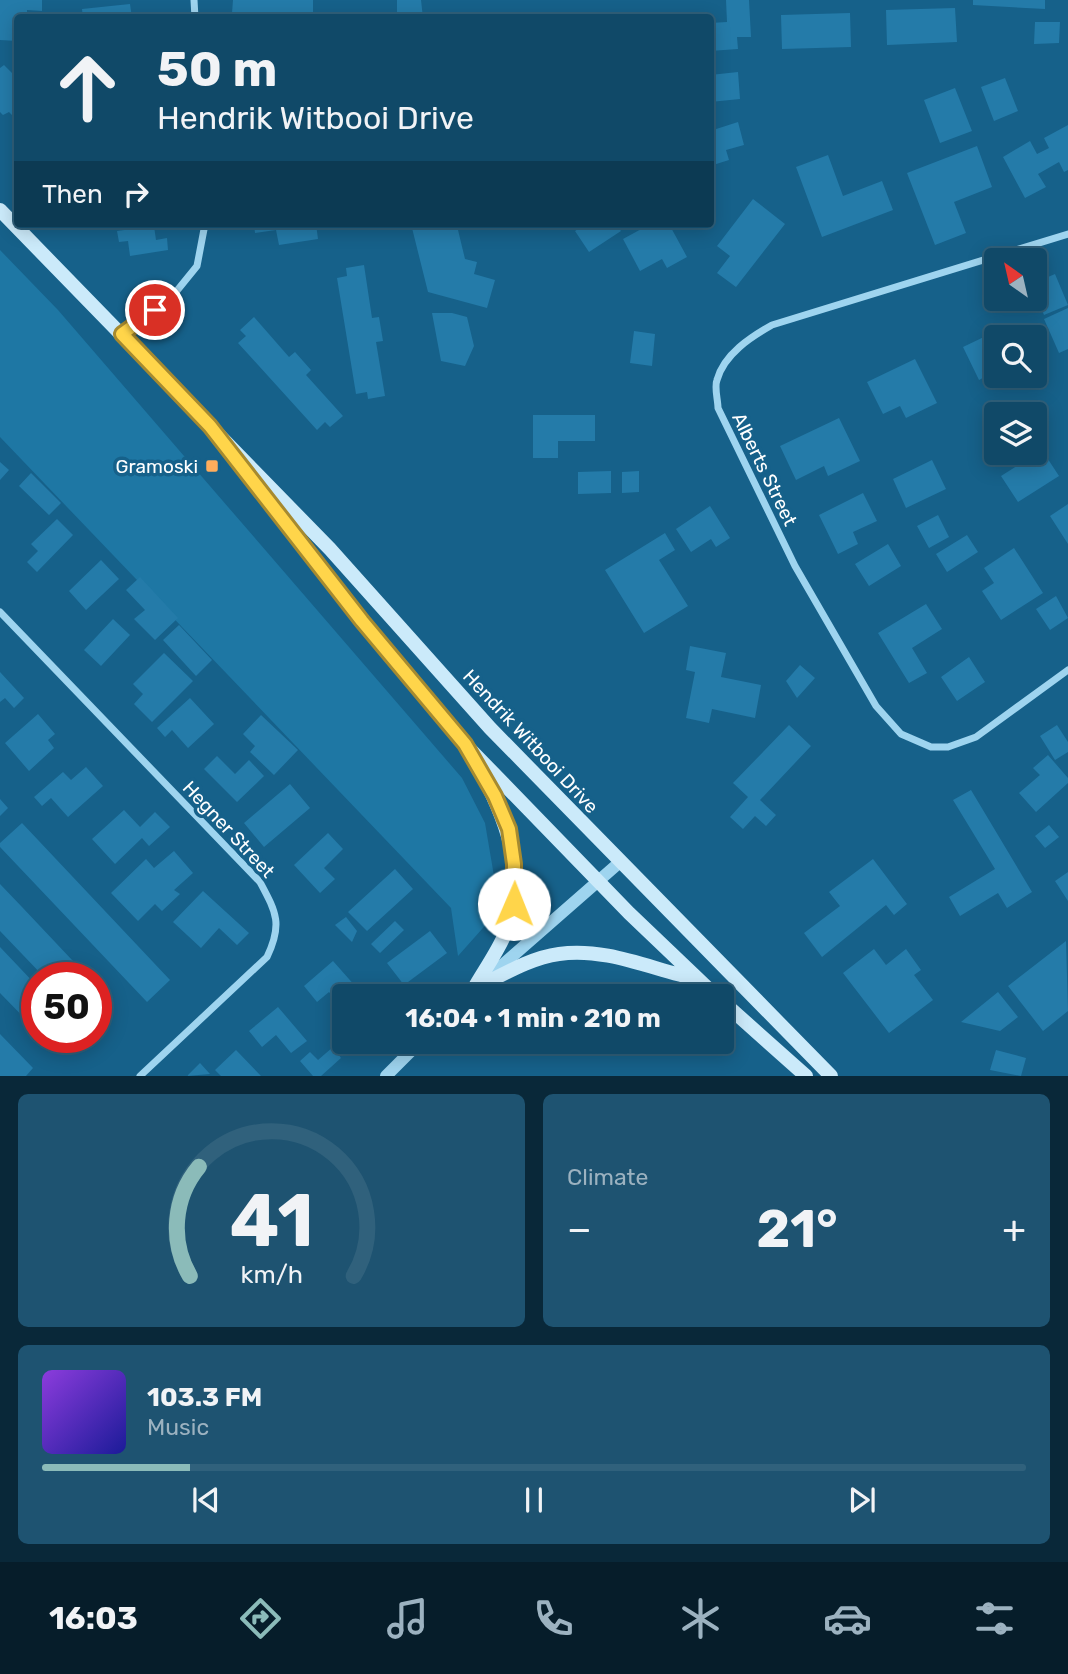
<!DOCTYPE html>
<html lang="en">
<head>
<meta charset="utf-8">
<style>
	:root { --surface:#104968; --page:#1e5371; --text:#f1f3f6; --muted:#9cb2c0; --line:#30617c; --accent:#8bbbb9 }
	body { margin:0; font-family:Rubik,sans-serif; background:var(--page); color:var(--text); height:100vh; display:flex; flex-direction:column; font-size:26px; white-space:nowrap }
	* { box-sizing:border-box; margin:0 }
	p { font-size:23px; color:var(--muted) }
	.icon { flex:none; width:38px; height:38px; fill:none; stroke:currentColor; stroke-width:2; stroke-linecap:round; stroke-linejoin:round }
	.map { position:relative; height:1076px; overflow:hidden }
	.details { display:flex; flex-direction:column; gap:18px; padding:18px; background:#092839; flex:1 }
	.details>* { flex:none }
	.guide { position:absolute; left:14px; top:14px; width:700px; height:214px; border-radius:7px; box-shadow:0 4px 18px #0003,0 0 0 2px var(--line); background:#104968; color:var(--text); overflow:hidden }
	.needle { width:46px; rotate:326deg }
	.buttons { position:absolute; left:984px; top:248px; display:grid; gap:14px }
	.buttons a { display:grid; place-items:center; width:63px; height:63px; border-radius:7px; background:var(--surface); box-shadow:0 4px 18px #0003,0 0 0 2px var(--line); font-size:35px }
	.speed { position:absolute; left:21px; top:962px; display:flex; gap:14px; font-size:35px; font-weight:700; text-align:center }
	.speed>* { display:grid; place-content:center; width:91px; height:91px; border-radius:50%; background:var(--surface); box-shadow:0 4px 18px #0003,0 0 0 2px var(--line); line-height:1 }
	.speed .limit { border:10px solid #d22; background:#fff; color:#111 }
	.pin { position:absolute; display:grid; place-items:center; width:60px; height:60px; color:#fff; margin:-30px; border:4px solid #fff; border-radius:50%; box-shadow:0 2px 7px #0007 }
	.me { position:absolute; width:77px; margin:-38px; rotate:1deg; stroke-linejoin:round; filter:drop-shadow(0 0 5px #0008) }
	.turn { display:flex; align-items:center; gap:24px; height:147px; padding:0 28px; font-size:32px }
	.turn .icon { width:91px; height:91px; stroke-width:2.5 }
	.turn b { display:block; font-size:49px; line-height:60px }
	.then { display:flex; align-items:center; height:66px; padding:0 28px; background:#0003; gap:14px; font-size:26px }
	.big { font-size:52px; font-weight:700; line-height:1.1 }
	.details .widget { flex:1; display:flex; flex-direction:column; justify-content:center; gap:10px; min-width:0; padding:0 24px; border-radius:10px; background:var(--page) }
	.details .dial { align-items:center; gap:0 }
	.dial svg { height:182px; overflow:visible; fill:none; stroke:var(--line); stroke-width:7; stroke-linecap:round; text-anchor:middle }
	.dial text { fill:var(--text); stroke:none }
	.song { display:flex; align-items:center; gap:21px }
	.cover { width:84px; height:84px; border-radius:10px; background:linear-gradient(135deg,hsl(270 70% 55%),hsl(240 70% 35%)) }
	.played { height:7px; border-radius:4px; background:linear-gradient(90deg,var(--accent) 15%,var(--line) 15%) }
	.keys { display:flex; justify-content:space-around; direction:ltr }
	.heat { display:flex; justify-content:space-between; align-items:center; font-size:38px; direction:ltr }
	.details .tiles { flex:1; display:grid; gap:18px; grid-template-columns:1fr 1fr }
	.widget:last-child { grid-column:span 2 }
	.trip { position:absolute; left:332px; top:984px; width:402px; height:70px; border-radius:7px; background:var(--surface); box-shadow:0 4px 18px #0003,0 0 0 2px var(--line); font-weight:700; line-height:70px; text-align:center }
	.dock { display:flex; height:112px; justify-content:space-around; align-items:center; background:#061d2a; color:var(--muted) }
	.dock .icon { width:49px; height:49px }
	.dock .current { color:var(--accent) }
	.dock b { font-size:32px; color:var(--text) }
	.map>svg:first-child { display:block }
	.green { fill:#1e77a4 }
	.building { fill:#247ba9 }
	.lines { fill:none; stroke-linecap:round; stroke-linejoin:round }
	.minor { stroke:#9ed4ef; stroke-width:7 }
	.tertiary { stroke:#9ed4ef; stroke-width:12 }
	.secondary { stroke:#cbeafa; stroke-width:14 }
	.route-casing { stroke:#a68a30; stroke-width:18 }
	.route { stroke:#ffd54a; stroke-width:12 }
	.poi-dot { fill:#ffad5c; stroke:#16618a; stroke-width:2.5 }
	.labels { text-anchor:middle; stroke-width:7; stroke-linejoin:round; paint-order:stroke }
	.poi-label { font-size:19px; fill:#fff; stroke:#16618a; text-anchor:end }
	.street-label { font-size:19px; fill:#fff; stroke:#16618a }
</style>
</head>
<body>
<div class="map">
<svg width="1068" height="1076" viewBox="0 0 1068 1076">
	<rect width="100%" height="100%" fill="#16618a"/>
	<path class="green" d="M 0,250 L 58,310 L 462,778 L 485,823 L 494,876 L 490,920 L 458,956 L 451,908 L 0,437 Z"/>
	<path class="building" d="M 0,0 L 42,0 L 42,11 L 27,10 L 27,18 L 18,18 L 17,41 L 0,40 Z
		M 233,0 L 313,0 L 313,16 L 243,18 L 243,13 L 232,13 Z
		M 397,0 L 421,0 L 423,18 L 397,18 Z
		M 726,0 L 749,0 L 751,37 L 737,37 L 738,49 L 710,51 L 710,23 L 727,22 Z
		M 973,0 L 1045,0 L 1045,9 L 973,5 Z
		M 130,4 L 132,18 L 83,18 L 82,9 Z
		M 955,8 L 957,42 L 887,45 L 886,10 Z
		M 850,13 L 851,47 L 782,49 L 781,15 Z
		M 1035,22 L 1060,22 L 1059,43 L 1034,44 Z
		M 4,65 L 18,79 L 18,121 L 9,112 L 3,115 L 0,112 L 0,68 Z
		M 738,72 L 740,99 L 710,102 L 710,75 Z
		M 1005,78 L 1018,111 L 994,121 L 981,87 Z
		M 955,88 L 972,131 L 940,143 L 924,100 Z
		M 738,122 L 744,145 L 726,150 L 729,160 L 710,166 L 710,131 Z
		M 1068,125 L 1068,170 L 1064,172 L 1059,162 L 1038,174 L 1046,187 L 1025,198 L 1003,157 L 1030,141 L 1037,154 L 1049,148 L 1044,138 Z
		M 977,146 L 992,187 L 954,202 L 966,233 L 935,245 L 907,173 Z
		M 828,155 L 843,196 L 882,181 L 893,210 L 822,237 L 796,167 Z
		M 753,199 L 785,224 L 736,287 L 717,273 L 730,256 L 717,246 Z
		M 254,224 L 316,224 L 318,239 L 279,245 L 276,230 L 255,233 Z
		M 411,224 L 481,224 L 458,230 L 465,259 L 477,262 L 474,274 L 495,280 L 487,308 L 428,292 Z
		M 585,224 L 616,224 L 621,231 L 589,252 L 575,231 Z
		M 643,224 L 669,224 L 687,257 L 667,268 L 662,259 L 640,271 L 623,239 L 645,227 Z
		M 154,226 L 156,240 L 167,238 L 168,250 L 130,256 L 128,241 L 119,242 L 117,231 Z
		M 364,265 L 372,318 L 379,317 L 383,341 L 376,342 L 385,396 L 368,399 L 367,392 L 356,394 L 337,278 L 347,276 L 346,268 Z
		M 1055,274 L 1068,305 L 1044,315 L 1034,292 L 1034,283 Z
		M 1068,308 L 1068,349 L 1059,353 L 1044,319 Z
		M 432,313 L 452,313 L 467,317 L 474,346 L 465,366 L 441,361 Z
		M 254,317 L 289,357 L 295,352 L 311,370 L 306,375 L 343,416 L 330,427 L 325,422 L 317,430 L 238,343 L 246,336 L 240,330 Z
		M 1011,324 L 1018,338 L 996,338 L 996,371 L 979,380 L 963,347 Z
		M 634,331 L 655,334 L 652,366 L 630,363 Z
		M 915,359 L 937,403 L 906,418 L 900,406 L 883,414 L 867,382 Z
		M 998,376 L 1016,376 L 1002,383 Z
		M 533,415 L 595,415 L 595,441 L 558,441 L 558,458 L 533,458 Z
		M 839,418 L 860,461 L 828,476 L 824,466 L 796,480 L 780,446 Z
		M 996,432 L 996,453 L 1009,453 L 999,460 L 985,439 Z
		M 1042,450 L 1059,476 L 1018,502 L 1001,476 Z
		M 932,460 L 946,489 L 906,508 L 893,479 Z
		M 0,462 L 9,470 L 0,480 Z
		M 611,471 L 611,493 L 578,494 L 578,472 Z
		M 639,471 L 639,492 L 622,493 L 622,472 Z
		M 31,473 L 61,503 L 49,515 L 19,486 Z
		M 863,493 L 877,521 L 853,532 L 858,544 L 838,554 L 819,515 Z
		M 1068,504 L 1068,544 L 1050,516 Z
		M 710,506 L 730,538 L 716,547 L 711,539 L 691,552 L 676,529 Z
		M 938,515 L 949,537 L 929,548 L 917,526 Z
		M 57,519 L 73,535 L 37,572 L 27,562 L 38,551 L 31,544 Z
		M 665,533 L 675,550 L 659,560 L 688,606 L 644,633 L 605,570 Z
		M 967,535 L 978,552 L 947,572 L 936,554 Z
		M 888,544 L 901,566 L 869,586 L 855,564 Z
		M 1014,548 L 1043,593 L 1001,620 L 982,591 L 994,583 L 984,568 Z
		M 101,560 L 119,579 L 86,610 L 69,591 Z
		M 140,577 L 178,618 L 155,640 L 134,619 L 145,610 L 126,590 Z
		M 1056,596 L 1068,618 L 1050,630 L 1036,609 Z
		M 926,604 L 942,629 L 912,648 L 927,673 L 909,683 L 878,633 Z
		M 113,619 L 130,635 L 101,666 L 84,650 Z
		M 179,625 L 212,660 L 196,676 L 163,640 Z
		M 690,646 L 726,653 L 721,677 L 761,685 L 755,718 L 712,709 L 709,723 L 686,718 L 695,672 L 686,670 Z
		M 164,653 L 193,681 L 152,722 L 134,704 L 143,694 L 133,684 Z
		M 969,657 L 985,682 L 957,701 L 941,677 Z
		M 800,665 L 815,678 L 797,698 L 786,681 Z
		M 0,672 L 24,698 L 14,708 L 5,698 L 0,702 Z
		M 190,698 L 214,724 L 188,748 L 172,730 L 165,737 L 157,728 Z
		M 38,714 L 55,734 L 48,740 L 54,748 L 29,771 L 5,743 Z
		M 261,715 L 298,750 L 274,775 L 250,752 L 255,746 L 243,734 Z
		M 789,725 L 811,746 L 760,800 L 776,815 L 766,826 L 755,816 L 743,829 L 730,817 L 748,797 L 733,783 Z
		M 1057,725 L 1068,742 L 1068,752 L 1055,760 L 1040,736 Z
		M 1048,755 L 1068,778 L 1068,783 L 1036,812 L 1019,793 L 1040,775 L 1033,768 Z
		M 217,756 L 235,774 L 249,760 L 264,776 L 237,802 L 204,769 Z
		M 86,767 L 103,786 L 68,817 L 51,798 L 42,806 L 34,797 L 63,772 L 71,780 Z
		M 290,784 L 310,808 L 264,847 L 244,823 Z
		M 971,790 L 1032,892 L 1007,908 L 998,893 L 960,916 L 949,897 L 995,869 L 953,800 Z
		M 0,799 L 8,808 L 0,816 Z
		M 124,810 L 140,827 L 155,812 L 170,827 L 149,846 L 142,838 L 115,864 L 92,839 Z
		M 22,823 L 170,980 L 147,1002 L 0,847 L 0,843 Z
		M 1049,825 L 1059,837 L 1045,848 L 1035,836 Z
		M 328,833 L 343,849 L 324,868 L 335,879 L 320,893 L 294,865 Z
		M 174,851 L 193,873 L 174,890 L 180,894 L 162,911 L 155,904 L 138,921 L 111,893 L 146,859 L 154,868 Z
		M 873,859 L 907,904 L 894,915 L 886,905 L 822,957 L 804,933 L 840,906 L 829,892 Z
		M 395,869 L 413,889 L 367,931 L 348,912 Z
		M 1068,872 L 1068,901 L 1055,881 Z
		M 0,884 L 22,907 L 89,978 L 45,978 L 0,931 Z
		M 203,891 L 249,933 L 237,945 L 219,928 L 201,948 L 173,922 Z
		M 346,917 L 357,931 L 352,942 L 335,925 Z
		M 395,921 L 404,930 L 380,953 L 371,944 Z
		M 430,931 L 447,953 L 404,985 L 387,963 Z
		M 1066,941 L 1068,1011 L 1043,1031 L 1008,986 Z
		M 0,947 L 37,986 L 37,1031 L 0,993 Z
		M 874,949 L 886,965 L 906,949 L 921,970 L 914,975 L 933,1000 L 889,1033 L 843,973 Z
		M 333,961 L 364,996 L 345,996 L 345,1010 L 329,992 L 317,1002 L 304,986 Z
		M 998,992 L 1018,1017 L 1000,1031 L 961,1022 Z
		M 278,1007 L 307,1041 L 291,1053 L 276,1035 L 262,1047 L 249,1031 Z
		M 0,1034 L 33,1068 L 26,1076 L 0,1076 Z
		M 333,1047 L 341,1058 L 321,1076 L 313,1076 L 300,1061 L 310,1052 L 318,1060 Z
		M 236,1050 L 261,1076 L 221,1076 L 215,1070 Z
		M 996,1050 L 1026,1058 L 1021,1076 L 990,1070 Z
		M 200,1063 L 210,1074 L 187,1076 Z"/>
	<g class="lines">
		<path class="minor" d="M 194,0 L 195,18
			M 1068,234 L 772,325 C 751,337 724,354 717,380 C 714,387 718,400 718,408 L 795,566 L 876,706 L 901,734 L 931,747 L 948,747 L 976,737 L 1068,670
			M 122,334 L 171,298 L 197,266 L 205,224
			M 0,612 L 260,882 C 276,912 283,924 267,957 L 140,1076"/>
		<path class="tertiary" d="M 467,996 L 620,862
			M 386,1076 L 421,1041"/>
		<path class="secondary" d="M 0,210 L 330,549 L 490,728 L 831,1076
			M 254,483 L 362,621 L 465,744 L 629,913 L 716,996
			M 474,989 C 501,976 529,958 559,954 C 606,947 653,970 697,979
			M 473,990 C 483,972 497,953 505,934 C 529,873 505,815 475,761
			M 723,1002 L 806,1076"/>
	</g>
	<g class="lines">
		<g class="route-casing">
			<path id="route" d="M 155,310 L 122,334 L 210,426 L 362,621 L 465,744 L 495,796 L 509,829 L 514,864 L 514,904"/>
		</g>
		<use href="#route" class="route"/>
	</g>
	<rect class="poi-dot" x="205" y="459" width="14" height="14" rx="3.5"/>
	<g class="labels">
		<g class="poi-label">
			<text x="198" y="473">Gramoski</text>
		</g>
		<g class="street-label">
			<text transform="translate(765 469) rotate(64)" y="7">Alberts Street</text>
			<text transform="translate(531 741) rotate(47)" y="7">Hendrik Witbooi Drive</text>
			<text transform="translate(229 829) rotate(47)" y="7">Hegner Street</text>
		</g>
	</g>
</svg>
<div class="buttons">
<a><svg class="needle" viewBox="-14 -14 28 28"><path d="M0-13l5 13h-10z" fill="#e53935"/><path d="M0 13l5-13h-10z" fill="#9cb2c0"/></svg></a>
<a><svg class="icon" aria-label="search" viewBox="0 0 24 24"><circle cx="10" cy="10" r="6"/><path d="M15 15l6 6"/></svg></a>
<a><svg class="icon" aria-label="layers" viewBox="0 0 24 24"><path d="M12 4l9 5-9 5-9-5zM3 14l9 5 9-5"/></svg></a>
</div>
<div class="speed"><div class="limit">50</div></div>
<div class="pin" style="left:155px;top:310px;background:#d93025"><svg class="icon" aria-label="arrive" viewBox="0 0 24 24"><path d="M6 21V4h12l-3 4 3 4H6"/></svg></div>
<svg class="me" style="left:514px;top:904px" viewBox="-20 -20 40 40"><circle r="19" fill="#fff"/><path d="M0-13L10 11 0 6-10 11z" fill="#ffd54a"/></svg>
<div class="trip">16:04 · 1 min · 210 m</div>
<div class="guide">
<div class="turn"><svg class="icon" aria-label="ahead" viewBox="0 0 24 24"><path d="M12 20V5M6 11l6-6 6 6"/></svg><div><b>50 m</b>Hendrik Witbooi Drive</div></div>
<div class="then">Then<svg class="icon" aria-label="right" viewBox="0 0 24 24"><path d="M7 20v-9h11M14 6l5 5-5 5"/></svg></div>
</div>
</div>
<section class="details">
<div class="tiles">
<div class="widget dial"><svg viewBox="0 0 100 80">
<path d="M14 69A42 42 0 1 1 86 69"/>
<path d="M14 69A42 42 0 0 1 18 21" stroke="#8bbbb9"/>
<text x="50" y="56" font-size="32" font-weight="700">41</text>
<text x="50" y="72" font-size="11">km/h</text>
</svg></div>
<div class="widget"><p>Climate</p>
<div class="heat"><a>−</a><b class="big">21°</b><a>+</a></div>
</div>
<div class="widget">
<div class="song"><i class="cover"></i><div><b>103.3 FM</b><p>Music</p></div></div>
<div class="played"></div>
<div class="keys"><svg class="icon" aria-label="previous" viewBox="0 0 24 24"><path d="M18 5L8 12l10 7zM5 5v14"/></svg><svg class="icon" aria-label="pause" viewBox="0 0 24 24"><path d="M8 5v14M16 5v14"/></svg><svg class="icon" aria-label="next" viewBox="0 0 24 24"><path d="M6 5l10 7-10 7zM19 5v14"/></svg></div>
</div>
</div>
</section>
<nav class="dock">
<b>16:03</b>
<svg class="icon current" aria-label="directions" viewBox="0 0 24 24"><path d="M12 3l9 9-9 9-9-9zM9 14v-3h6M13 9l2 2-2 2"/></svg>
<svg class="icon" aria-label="music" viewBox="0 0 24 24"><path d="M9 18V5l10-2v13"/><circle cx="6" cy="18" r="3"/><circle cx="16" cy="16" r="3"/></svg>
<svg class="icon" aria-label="phone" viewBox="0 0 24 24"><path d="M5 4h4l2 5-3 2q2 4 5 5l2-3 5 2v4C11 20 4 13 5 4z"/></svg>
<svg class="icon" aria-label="climate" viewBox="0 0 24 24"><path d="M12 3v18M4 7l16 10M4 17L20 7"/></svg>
<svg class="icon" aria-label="car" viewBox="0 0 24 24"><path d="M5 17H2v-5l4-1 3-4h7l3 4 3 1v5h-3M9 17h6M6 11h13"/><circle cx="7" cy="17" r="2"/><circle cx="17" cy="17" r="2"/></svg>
<svg class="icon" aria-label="filters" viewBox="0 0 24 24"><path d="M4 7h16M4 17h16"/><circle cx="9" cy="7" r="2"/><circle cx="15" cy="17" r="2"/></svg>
</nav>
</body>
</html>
